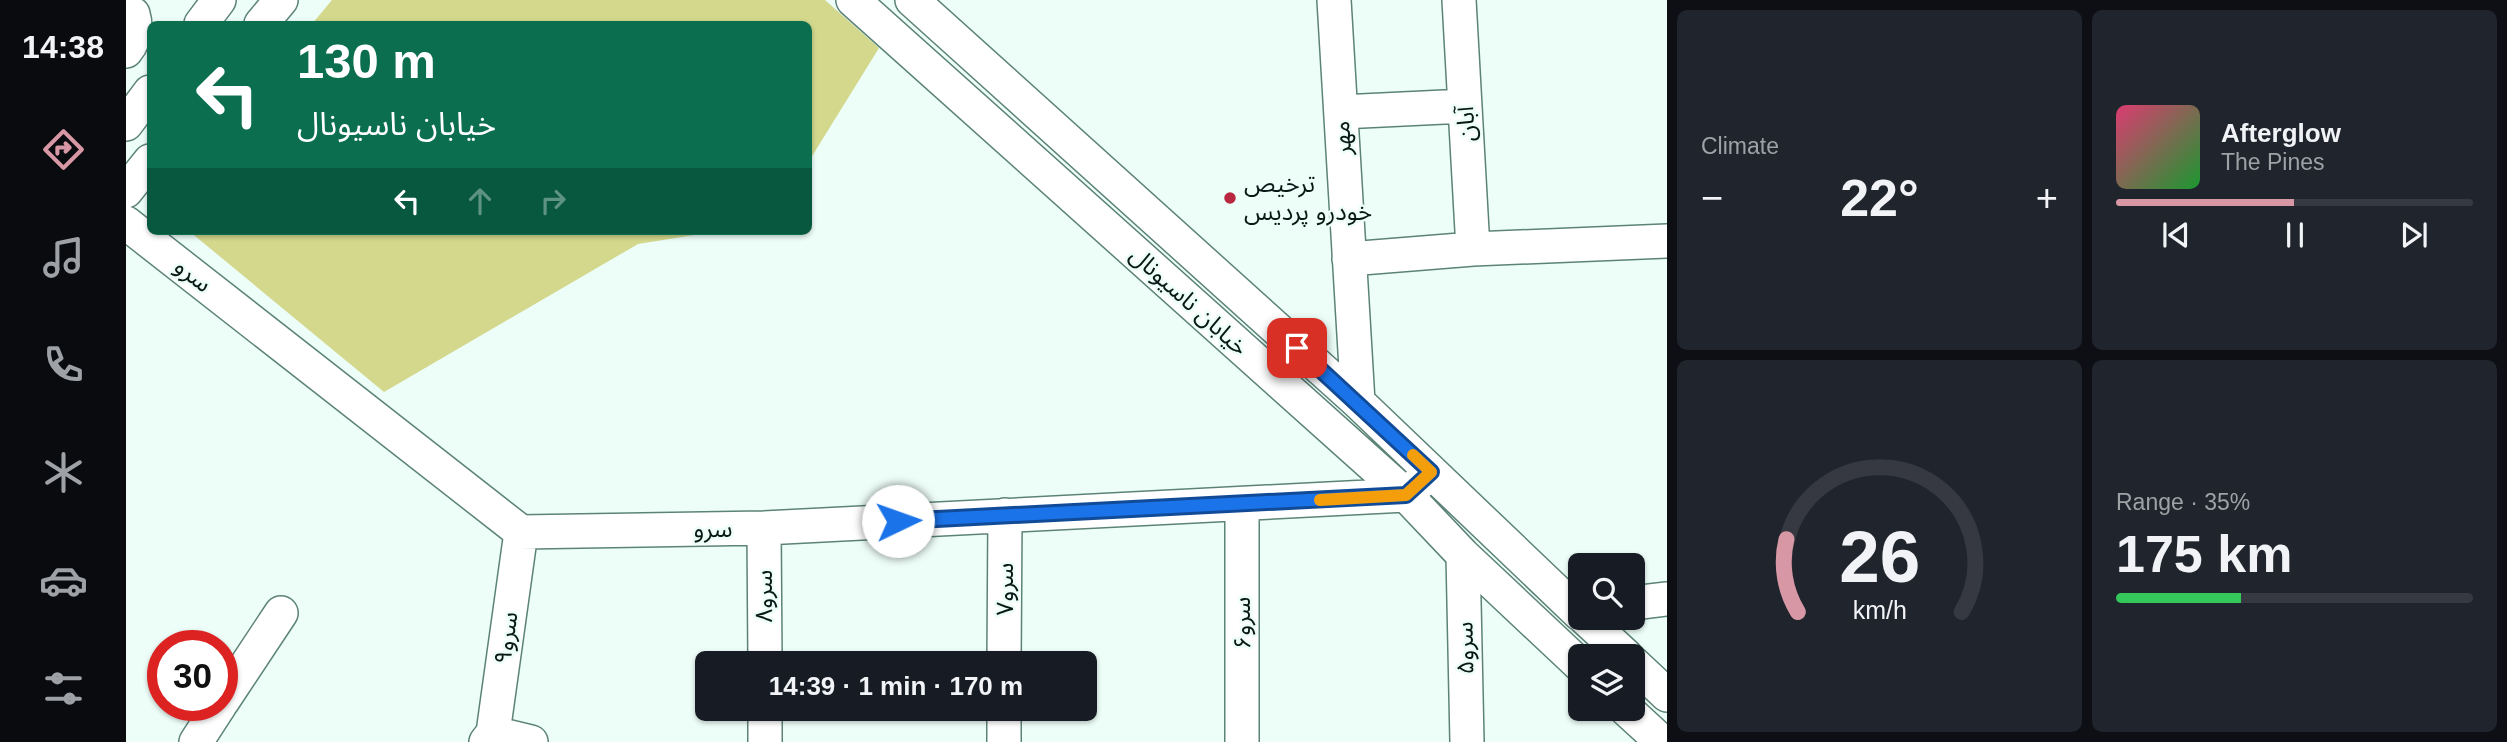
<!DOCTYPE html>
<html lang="en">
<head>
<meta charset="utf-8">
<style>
	:root { --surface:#171b24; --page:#20242c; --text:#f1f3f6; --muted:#9ea1a6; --line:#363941; --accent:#d797a4 }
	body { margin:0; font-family:Arial,"Noto Sans Arabic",sans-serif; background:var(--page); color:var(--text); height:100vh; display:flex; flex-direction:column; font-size:26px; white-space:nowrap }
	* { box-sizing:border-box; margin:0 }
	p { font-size:23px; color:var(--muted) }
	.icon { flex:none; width:38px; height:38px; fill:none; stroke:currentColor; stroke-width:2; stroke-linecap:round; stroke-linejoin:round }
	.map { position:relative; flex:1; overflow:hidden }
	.details { display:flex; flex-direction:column; gap:10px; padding:10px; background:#0d0f14; width:840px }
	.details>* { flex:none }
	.top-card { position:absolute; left:21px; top:21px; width:665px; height:214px; border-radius:10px; box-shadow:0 2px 5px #0004; background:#0b6e4f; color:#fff; overflow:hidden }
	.fabs { position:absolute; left:1442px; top:553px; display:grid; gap:14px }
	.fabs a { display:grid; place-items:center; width:77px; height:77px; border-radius:10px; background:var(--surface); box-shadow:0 2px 5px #0004; font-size:35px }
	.speed { position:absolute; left:21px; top:630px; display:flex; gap:14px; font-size:35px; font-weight:700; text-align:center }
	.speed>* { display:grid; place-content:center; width:91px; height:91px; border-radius:50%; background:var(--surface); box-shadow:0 2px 5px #0004; line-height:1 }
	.speed .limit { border:10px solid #d22; background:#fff; color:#111 }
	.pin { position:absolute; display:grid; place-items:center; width:60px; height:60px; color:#fff; margin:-30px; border-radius:14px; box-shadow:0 4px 10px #0006 }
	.me { position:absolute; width:77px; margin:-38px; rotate:87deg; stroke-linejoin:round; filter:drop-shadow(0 0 5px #0008) }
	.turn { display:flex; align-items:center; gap:24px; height:147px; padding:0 35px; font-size:32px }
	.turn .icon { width:91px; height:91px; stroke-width:2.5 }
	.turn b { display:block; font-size:49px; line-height:60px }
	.lanes { display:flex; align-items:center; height:66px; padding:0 35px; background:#0003; justify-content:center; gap:35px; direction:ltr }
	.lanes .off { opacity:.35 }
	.big { font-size:52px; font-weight:600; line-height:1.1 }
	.details .card { flex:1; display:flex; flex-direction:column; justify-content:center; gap:10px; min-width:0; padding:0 24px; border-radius:10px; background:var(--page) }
	.details .dial { align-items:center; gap:0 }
	.dial svg { height:182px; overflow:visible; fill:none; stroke:var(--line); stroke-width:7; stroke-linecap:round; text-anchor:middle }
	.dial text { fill:var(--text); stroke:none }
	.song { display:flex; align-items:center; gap:21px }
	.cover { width:84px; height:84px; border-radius:10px; background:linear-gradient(135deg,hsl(340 70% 55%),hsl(130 70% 35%)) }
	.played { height:7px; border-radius:4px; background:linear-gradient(90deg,var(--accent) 50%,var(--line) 50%) }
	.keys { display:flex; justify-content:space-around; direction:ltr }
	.heat { display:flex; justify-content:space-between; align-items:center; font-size:38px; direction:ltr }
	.charge { height:10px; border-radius:5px; background:linear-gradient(90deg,#34c759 35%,var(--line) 0) }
	.details .tiles { flex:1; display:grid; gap:10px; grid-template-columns:repeat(2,1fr) }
	.trip { position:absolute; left:569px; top:651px; width:402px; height:70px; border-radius:10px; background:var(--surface); box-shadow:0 2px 5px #0004; font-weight:600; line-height:70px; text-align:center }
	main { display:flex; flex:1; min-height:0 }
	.dock { display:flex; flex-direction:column; width:126px; justify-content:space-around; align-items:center; background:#090b0e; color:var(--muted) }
	.dock .icon { width:49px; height:49px }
	.dock .active { color:var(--accent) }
	.dock b { font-size:32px; color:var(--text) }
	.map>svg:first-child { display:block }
	.green { fill:#d3d88d }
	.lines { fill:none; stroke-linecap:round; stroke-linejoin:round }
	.minor-casing { stroke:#5c8378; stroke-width:36 }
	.minor { stroke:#fff; stroke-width:33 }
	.route-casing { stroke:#114b97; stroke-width:18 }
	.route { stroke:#1a73e8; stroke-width:12 }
	.slow { stroke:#f59e0b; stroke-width:12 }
	.poi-dot { fill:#b8273f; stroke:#edfdf8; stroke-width:2.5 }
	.labels { text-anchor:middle; stroke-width:5; stroke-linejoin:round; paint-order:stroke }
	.street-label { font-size:24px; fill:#091814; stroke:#edfdf8 }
	.poi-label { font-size:24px; fill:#091814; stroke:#edfdf8; text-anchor:start }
</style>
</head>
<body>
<main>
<nav class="dock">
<b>14:38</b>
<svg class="icon active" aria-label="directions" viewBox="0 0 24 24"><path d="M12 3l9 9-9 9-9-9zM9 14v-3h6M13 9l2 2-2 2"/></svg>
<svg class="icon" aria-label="music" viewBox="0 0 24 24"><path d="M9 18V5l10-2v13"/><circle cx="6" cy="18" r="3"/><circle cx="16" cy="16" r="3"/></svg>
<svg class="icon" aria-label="phone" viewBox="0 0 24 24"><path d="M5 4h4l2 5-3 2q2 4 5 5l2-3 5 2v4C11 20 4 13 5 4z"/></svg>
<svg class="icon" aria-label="climate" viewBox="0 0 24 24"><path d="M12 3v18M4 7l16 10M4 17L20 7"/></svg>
<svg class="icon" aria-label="car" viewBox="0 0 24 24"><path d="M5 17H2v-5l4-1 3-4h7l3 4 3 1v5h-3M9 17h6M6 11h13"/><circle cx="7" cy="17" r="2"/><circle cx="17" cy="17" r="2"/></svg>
<svg class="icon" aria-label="filters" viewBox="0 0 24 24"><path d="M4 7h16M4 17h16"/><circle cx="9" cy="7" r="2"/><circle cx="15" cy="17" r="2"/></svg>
</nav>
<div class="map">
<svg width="1541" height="742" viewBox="0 0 1541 742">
	<rect width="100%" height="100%" fill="#edfdf8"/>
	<path class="green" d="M 206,0 L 699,0 L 753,48 L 683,161 L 682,24 L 186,24 Z
		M 63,231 L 593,231 L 512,244 L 258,392 Z"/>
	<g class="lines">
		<g class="minor-casing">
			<path id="minor" d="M 727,0 L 1280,495 L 1337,555 L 1454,665
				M 786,0 L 1232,402 L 1454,614
				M 1208,0 L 1232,402
				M 1333,0 L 1347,249
				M 75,24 L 93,0
				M 135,24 L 155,0
				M 0,51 C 10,39 11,28 7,14
				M 1215,112 L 1339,106
				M 0,124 L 24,92
				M 0,191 L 24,161
				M 0,223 L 395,532 L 638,528 L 1280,495 L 1305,472
				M 1223,259 L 1347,249 L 1541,241
				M 1116,504 L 1116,742
				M 638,528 L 639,663
				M 1337,555 L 1341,742
				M 1507,603 L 1541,599
				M 1459,618 L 1500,656
				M 878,663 L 879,515
				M 1507,663 L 1541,695
				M 96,702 L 155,613
				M 639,709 L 639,742
				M 1500,709 L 1536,742
				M 367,733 L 405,742
				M 70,742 L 94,705
				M 360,742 L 367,733 L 395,532
				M 878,742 L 878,709"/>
		</g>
		<use href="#minor" class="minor"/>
	</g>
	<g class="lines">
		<g class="route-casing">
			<path id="route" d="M 772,521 L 1280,495 L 1305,472 L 1171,348"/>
		</g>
		<use href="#route" class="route"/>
		<path class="slow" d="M 1194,500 L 1280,495 L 1305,472 L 1287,455"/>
	</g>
	<circle class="poi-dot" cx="1104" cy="198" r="7"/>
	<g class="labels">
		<g class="street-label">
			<text transform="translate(1340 124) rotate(-93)" y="8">آبان</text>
			<text transform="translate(1216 138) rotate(-93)" y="8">مهر</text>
			<text transform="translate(67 275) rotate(38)" y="8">سرو</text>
			<text transform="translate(1063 301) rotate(42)" y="8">خیابان ناسیونال</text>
			<text transform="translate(587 529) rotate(-1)" y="8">سرو</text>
			<text transform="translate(879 589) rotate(-90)" y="8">سرو۷</text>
			<text transform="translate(638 596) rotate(-90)" y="8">سرو۸</text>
			<text transform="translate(1116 623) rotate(-90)" y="8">سرو۶</text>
			<text transform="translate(380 638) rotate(-82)" y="8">سرو۹</text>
			<text transform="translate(1339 648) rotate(-91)" y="8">سرو۵</text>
		</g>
		<g class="poi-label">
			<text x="1118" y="192">ترخیص<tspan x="1118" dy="28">خودرو پردیس</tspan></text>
		</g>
	</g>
</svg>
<div class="fabs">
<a><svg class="icon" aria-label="search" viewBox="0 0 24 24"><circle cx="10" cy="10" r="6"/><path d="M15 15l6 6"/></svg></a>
<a><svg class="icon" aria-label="layers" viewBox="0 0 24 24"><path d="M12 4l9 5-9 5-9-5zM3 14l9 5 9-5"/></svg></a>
</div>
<div class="speed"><div class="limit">30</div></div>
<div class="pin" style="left:1171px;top:348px;background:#d93025"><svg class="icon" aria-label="arrive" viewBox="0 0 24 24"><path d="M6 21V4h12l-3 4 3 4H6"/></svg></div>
<svg class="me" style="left:772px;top:521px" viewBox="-20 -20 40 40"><circle r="19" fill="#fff"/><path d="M0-13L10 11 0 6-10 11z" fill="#1a73e8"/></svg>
<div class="trip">14:39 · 1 min · 170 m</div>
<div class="top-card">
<div class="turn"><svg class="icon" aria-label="left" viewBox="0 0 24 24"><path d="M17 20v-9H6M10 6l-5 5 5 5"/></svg><div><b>130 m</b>خیابان ناسیونال</div></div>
<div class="lanes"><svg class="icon" aria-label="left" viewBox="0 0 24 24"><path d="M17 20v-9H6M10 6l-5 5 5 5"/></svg><svg class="icon off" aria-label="ahead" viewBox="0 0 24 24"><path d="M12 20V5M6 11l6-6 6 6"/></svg><svg class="icon off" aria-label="right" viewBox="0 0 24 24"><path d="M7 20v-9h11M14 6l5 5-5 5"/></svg></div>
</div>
</div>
<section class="details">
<div class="tiles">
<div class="card"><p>Climate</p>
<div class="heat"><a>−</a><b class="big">22°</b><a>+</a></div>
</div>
<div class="card">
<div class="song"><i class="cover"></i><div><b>Afterglow</b><p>The Pines</p></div></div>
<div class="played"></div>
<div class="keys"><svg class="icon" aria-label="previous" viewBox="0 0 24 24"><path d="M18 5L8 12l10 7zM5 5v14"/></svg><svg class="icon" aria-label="pause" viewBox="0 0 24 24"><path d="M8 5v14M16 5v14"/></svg><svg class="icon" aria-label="next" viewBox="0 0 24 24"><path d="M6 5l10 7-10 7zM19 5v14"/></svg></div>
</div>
<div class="card dial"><svg viewBox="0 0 100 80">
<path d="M14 69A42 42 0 1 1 86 69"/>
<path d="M14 69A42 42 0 0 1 9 37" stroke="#d797a4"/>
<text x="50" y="56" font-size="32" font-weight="700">26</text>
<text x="50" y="72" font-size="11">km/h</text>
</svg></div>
<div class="card"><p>Range · 35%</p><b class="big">175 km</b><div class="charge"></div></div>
</div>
</section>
</main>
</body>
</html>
